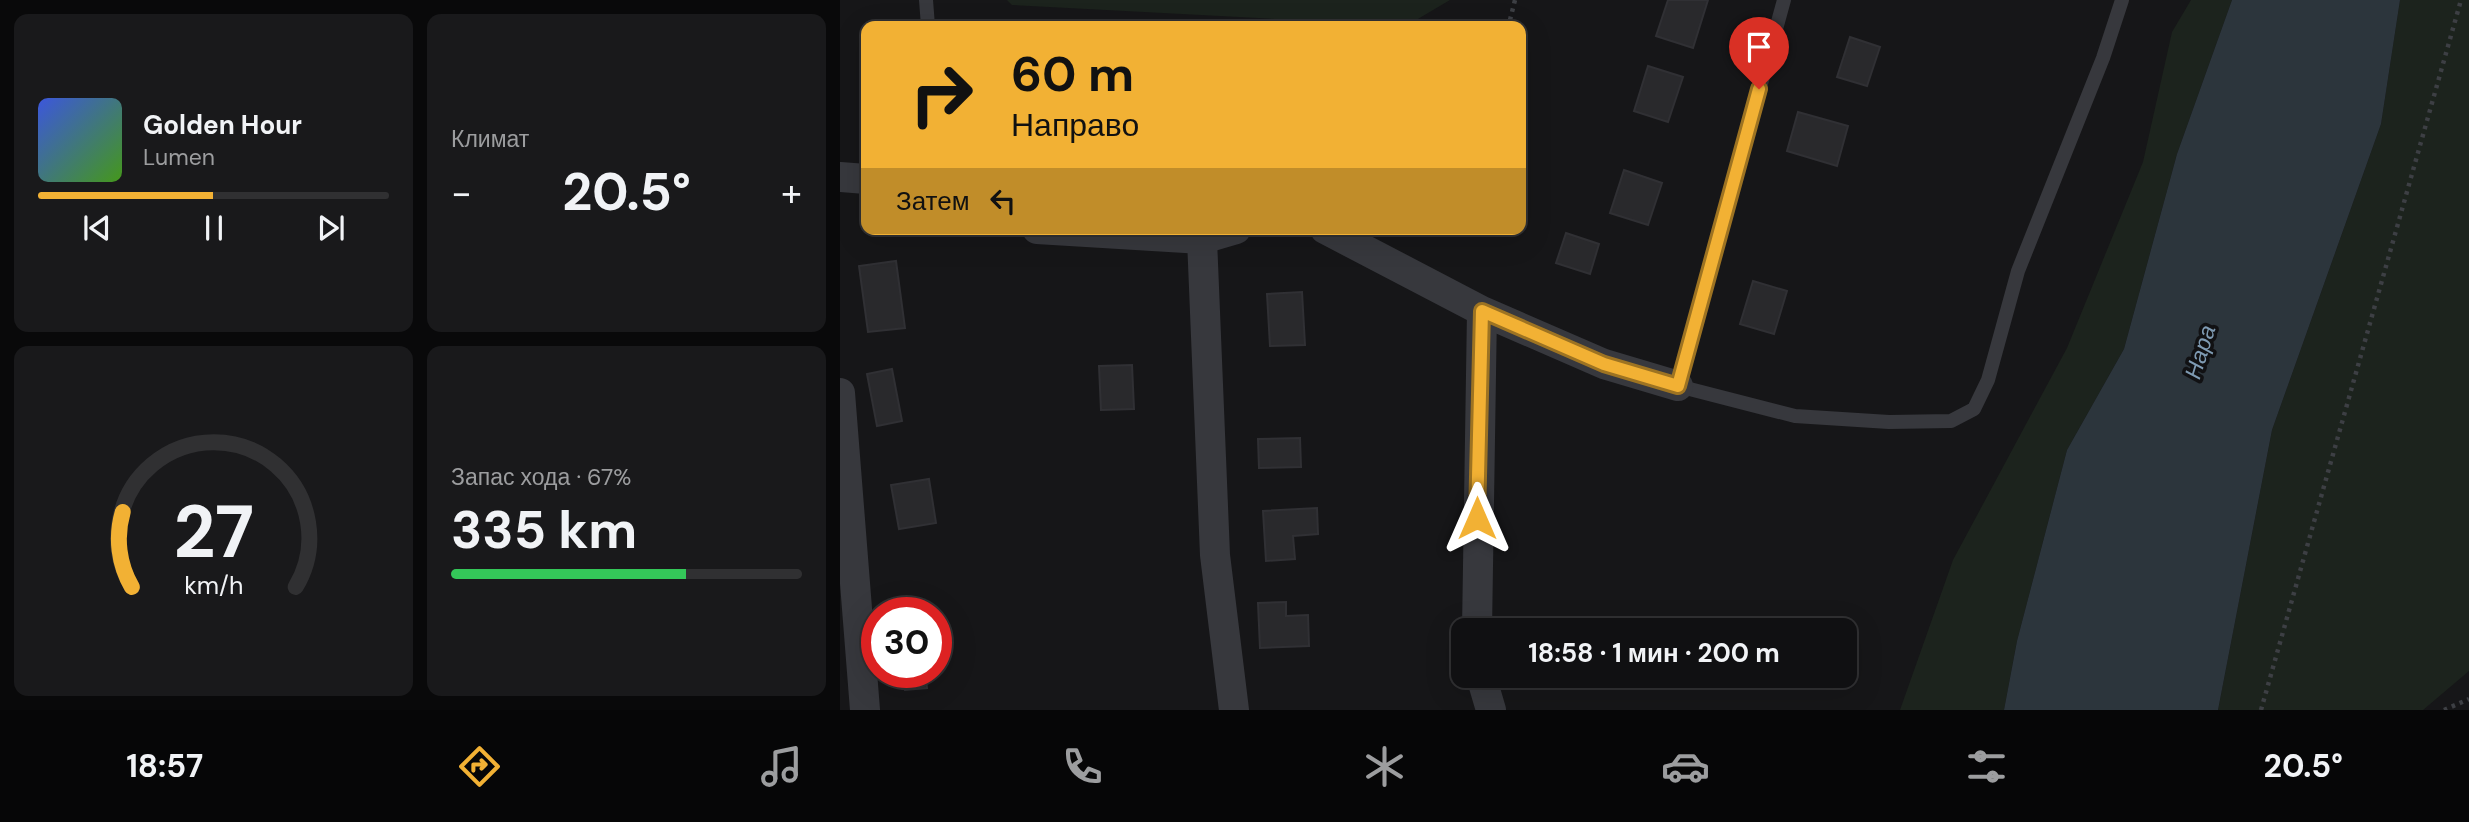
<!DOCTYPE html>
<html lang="ru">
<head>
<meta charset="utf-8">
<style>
	:root { --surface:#101012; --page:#19191b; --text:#f1f3f6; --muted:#9c9d9f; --line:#303032; --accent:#f2b134 }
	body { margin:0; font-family:"DM Sans",sans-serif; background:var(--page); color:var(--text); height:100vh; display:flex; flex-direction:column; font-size:26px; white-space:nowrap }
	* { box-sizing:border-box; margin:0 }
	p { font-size:23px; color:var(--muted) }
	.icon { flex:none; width:38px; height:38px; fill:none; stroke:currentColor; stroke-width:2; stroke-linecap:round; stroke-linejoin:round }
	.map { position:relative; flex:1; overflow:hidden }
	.panel { display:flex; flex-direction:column; gap:14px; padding:14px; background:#09090a; width:840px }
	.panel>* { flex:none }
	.top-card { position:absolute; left:21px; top:21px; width:665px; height:214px; border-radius:14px; box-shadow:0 7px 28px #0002,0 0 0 2px var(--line); background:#f2b134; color:#111; overflow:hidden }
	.speed { position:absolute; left:21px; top:597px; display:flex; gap:14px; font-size:35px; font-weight:700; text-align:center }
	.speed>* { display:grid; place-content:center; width:91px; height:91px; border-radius:50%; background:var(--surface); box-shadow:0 7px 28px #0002,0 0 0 2px var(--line); line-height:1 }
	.speed .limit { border:10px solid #d22; background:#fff; color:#111 }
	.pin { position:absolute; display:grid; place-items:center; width:60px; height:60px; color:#fff; margin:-72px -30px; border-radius:50% 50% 50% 0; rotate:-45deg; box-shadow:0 0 7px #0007 }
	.pin .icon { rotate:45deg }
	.me { position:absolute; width:77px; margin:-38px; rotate:0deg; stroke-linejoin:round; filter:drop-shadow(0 0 5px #0008) }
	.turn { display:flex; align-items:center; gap:24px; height:147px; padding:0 35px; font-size:32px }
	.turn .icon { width:91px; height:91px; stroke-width:2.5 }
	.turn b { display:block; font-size:49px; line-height:60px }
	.then { display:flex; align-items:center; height:66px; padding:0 35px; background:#0003; gap:14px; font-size:26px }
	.big { font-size:52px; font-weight:700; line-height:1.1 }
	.panel .tile { flex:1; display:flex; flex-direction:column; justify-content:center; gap:10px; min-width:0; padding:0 24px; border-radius:14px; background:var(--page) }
	.panel .dial { align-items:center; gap:0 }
	.dial svg { height:182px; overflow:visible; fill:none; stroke:var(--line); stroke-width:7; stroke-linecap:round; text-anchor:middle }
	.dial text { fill:var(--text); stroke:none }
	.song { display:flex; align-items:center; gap:21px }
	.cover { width:84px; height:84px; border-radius:10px; background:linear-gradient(135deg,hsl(230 70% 55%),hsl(100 70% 35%)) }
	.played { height:7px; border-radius:4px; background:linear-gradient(90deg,var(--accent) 50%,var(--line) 50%) }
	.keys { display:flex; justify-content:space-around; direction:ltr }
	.heat { display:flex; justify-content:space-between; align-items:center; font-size:38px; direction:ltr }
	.charge { height:10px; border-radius:5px; background:linear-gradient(90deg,#34c759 67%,var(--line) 0) }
	.panel .tiles { flex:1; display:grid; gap:14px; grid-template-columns:repeat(2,1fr) }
	.trip { position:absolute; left:611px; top:618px; width:406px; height:70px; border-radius:14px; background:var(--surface); box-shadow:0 7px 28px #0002,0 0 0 2px var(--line); font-weight:700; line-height:70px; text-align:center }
	.dock { display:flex; height:112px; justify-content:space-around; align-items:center; background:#060607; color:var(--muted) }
	.dock .icon { width:49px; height:49px }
	.dock .active { color:var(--accent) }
	.dock b { font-size:32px; color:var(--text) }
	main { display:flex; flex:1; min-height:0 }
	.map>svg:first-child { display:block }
	.green { fill:#1c231d }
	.water { fill:#2c353c }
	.building { fill:#29292c; stroke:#303034; stroke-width:2 }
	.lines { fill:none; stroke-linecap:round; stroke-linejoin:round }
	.path { stroke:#3d3f44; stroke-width:4.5; stroke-dasharray:3.5 5; stroke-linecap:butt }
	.lane { stroke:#37383d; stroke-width:14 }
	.street { stroke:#37383d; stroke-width:30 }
	.route-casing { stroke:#9d7322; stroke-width:18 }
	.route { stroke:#f2b134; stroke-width:12 }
	.labels { text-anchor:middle; stroke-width:7; stroke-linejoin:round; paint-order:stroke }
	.water-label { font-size:23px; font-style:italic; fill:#7f9bb3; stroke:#111113 }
</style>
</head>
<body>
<main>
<section class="panel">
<div class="tiles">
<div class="tile">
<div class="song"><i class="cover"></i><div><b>Golden Hour</b><p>Lumen</p></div></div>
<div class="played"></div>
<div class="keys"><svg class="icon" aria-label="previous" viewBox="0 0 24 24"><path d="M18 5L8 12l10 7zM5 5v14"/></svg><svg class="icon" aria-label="pause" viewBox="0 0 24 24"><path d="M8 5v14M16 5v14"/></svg><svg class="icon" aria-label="next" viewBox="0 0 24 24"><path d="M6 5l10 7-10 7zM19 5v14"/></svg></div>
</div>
<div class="tile"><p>Климат</p>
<div class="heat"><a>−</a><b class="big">20.5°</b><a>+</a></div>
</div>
<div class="tile dial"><svg viewBox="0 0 100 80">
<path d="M14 69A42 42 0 1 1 86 69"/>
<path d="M14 69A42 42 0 0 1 10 36" stroke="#f2b134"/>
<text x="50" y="56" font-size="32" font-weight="700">27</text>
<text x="50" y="72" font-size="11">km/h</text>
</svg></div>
<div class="tile"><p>Запас хода · 67%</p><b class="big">335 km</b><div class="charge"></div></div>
</div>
</section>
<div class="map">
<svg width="1629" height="710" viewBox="0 0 1629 710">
	<rect width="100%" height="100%" fill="#161618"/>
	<path class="green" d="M 167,0 L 610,0 L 566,26 L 172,5 Z
		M 1351,0 L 1392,0 L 1337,154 L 1284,349 L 1227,450 L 1177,641 L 1164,710 L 1060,710 L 1113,560 L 1227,348 L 1303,162 L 1332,32 Z
		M 1560,0 L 1629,0 L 1629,671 L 1583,710 L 1378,710 L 1432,430 L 1541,124 Z"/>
	<path class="water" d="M 1392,0 L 1560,0 L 1541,124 L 1432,430 L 1378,710 L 1164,710 L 1177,641 L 1227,450 L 1284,349 L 1337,154 Z"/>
	<path class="building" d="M 828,0 L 868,0 L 853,48 L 816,36 Z
		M 1010,37 L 1040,47 L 1027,86 L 997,77 Z
		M 808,66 L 843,77 L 828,122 L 794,111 Z
		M 958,112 L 1008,126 L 997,166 L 947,151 Z
		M 784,170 L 822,183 L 808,225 L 770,213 Z
		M 726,233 L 759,244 L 750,274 L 716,263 Z
		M 56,261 L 65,328 L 28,332 L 19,266 Z
		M 913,281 L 947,291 L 934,334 L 900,324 Z
		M 462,292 L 465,345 L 430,346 L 427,294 Z
		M 292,365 L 294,409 L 261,410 L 259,366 Z
		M 52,369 L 62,421 L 37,426 L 27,374 Z
		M 460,438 L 461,467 L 419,468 L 418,439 Z
		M 89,479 L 96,523 L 59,529 L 51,485 Z
		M 477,508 L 478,534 L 453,536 L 455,559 L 426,561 L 423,511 Z
		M 446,602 L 446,616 L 468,615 L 469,646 L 420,648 L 418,603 Z
		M 63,672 L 85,672 L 87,688 L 65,690 Z"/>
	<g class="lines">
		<path class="path" d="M 664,26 L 670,20 L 675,0
			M 1421,710 L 1621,0
			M 1604,710 L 1629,699"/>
		<path class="lane" d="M 86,0 L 88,26
			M 944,0 L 838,386 L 955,416 L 1049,422 L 1111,421 L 1134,409 L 1148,380 L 1178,271 L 1263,58 L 1282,0"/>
		<path class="street" d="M 0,177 L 26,179
			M 197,229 L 362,239 L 396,229
			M 485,229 L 642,311 L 764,364 L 838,386
			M 362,239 L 375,555 L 394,710
			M 0,393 L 25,710
			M 637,630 L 642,311
			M 641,676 L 651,710"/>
	</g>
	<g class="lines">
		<g class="route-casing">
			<path id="route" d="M 637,518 L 642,311 L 764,364 L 838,386 L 919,89"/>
		</g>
		<use href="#route" class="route"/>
	</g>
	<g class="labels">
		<g class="water-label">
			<text transform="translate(1360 352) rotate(-73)" y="8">Нара</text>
		</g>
	</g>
</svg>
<div class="speed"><div class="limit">30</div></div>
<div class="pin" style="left:919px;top:89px;background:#d93025"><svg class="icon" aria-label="arrive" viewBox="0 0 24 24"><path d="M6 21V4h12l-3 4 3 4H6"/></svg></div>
<svg class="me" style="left:637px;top:518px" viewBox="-20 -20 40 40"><path d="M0-17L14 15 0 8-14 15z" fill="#f2b134" stroke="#fff" stroke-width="4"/></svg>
<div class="trip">18:58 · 1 мин · 200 m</div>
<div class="top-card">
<div class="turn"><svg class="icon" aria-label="right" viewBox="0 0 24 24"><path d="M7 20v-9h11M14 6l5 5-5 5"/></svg><div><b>60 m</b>Направо</div></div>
<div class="then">Затем<svg class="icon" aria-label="left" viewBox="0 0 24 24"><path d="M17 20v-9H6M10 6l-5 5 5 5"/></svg></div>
</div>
</div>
</main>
<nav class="dock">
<b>18:57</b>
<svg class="icon active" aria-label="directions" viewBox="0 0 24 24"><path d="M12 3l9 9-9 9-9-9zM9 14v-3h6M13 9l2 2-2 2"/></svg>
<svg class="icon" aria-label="music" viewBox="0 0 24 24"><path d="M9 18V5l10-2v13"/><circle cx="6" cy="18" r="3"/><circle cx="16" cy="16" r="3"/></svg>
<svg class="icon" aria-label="phone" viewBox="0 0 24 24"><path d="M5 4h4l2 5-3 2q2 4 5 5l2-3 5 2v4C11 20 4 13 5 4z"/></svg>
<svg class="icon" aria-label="climate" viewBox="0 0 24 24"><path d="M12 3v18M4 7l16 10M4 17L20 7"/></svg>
<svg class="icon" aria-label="car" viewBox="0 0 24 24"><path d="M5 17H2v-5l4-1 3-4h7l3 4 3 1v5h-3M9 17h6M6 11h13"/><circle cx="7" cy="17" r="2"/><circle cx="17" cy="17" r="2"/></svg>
<svg class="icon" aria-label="filters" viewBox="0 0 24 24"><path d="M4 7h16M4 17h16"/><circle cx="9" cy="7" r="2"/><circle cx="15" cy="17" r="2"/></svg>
<b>20.5°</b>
</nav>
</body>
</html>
